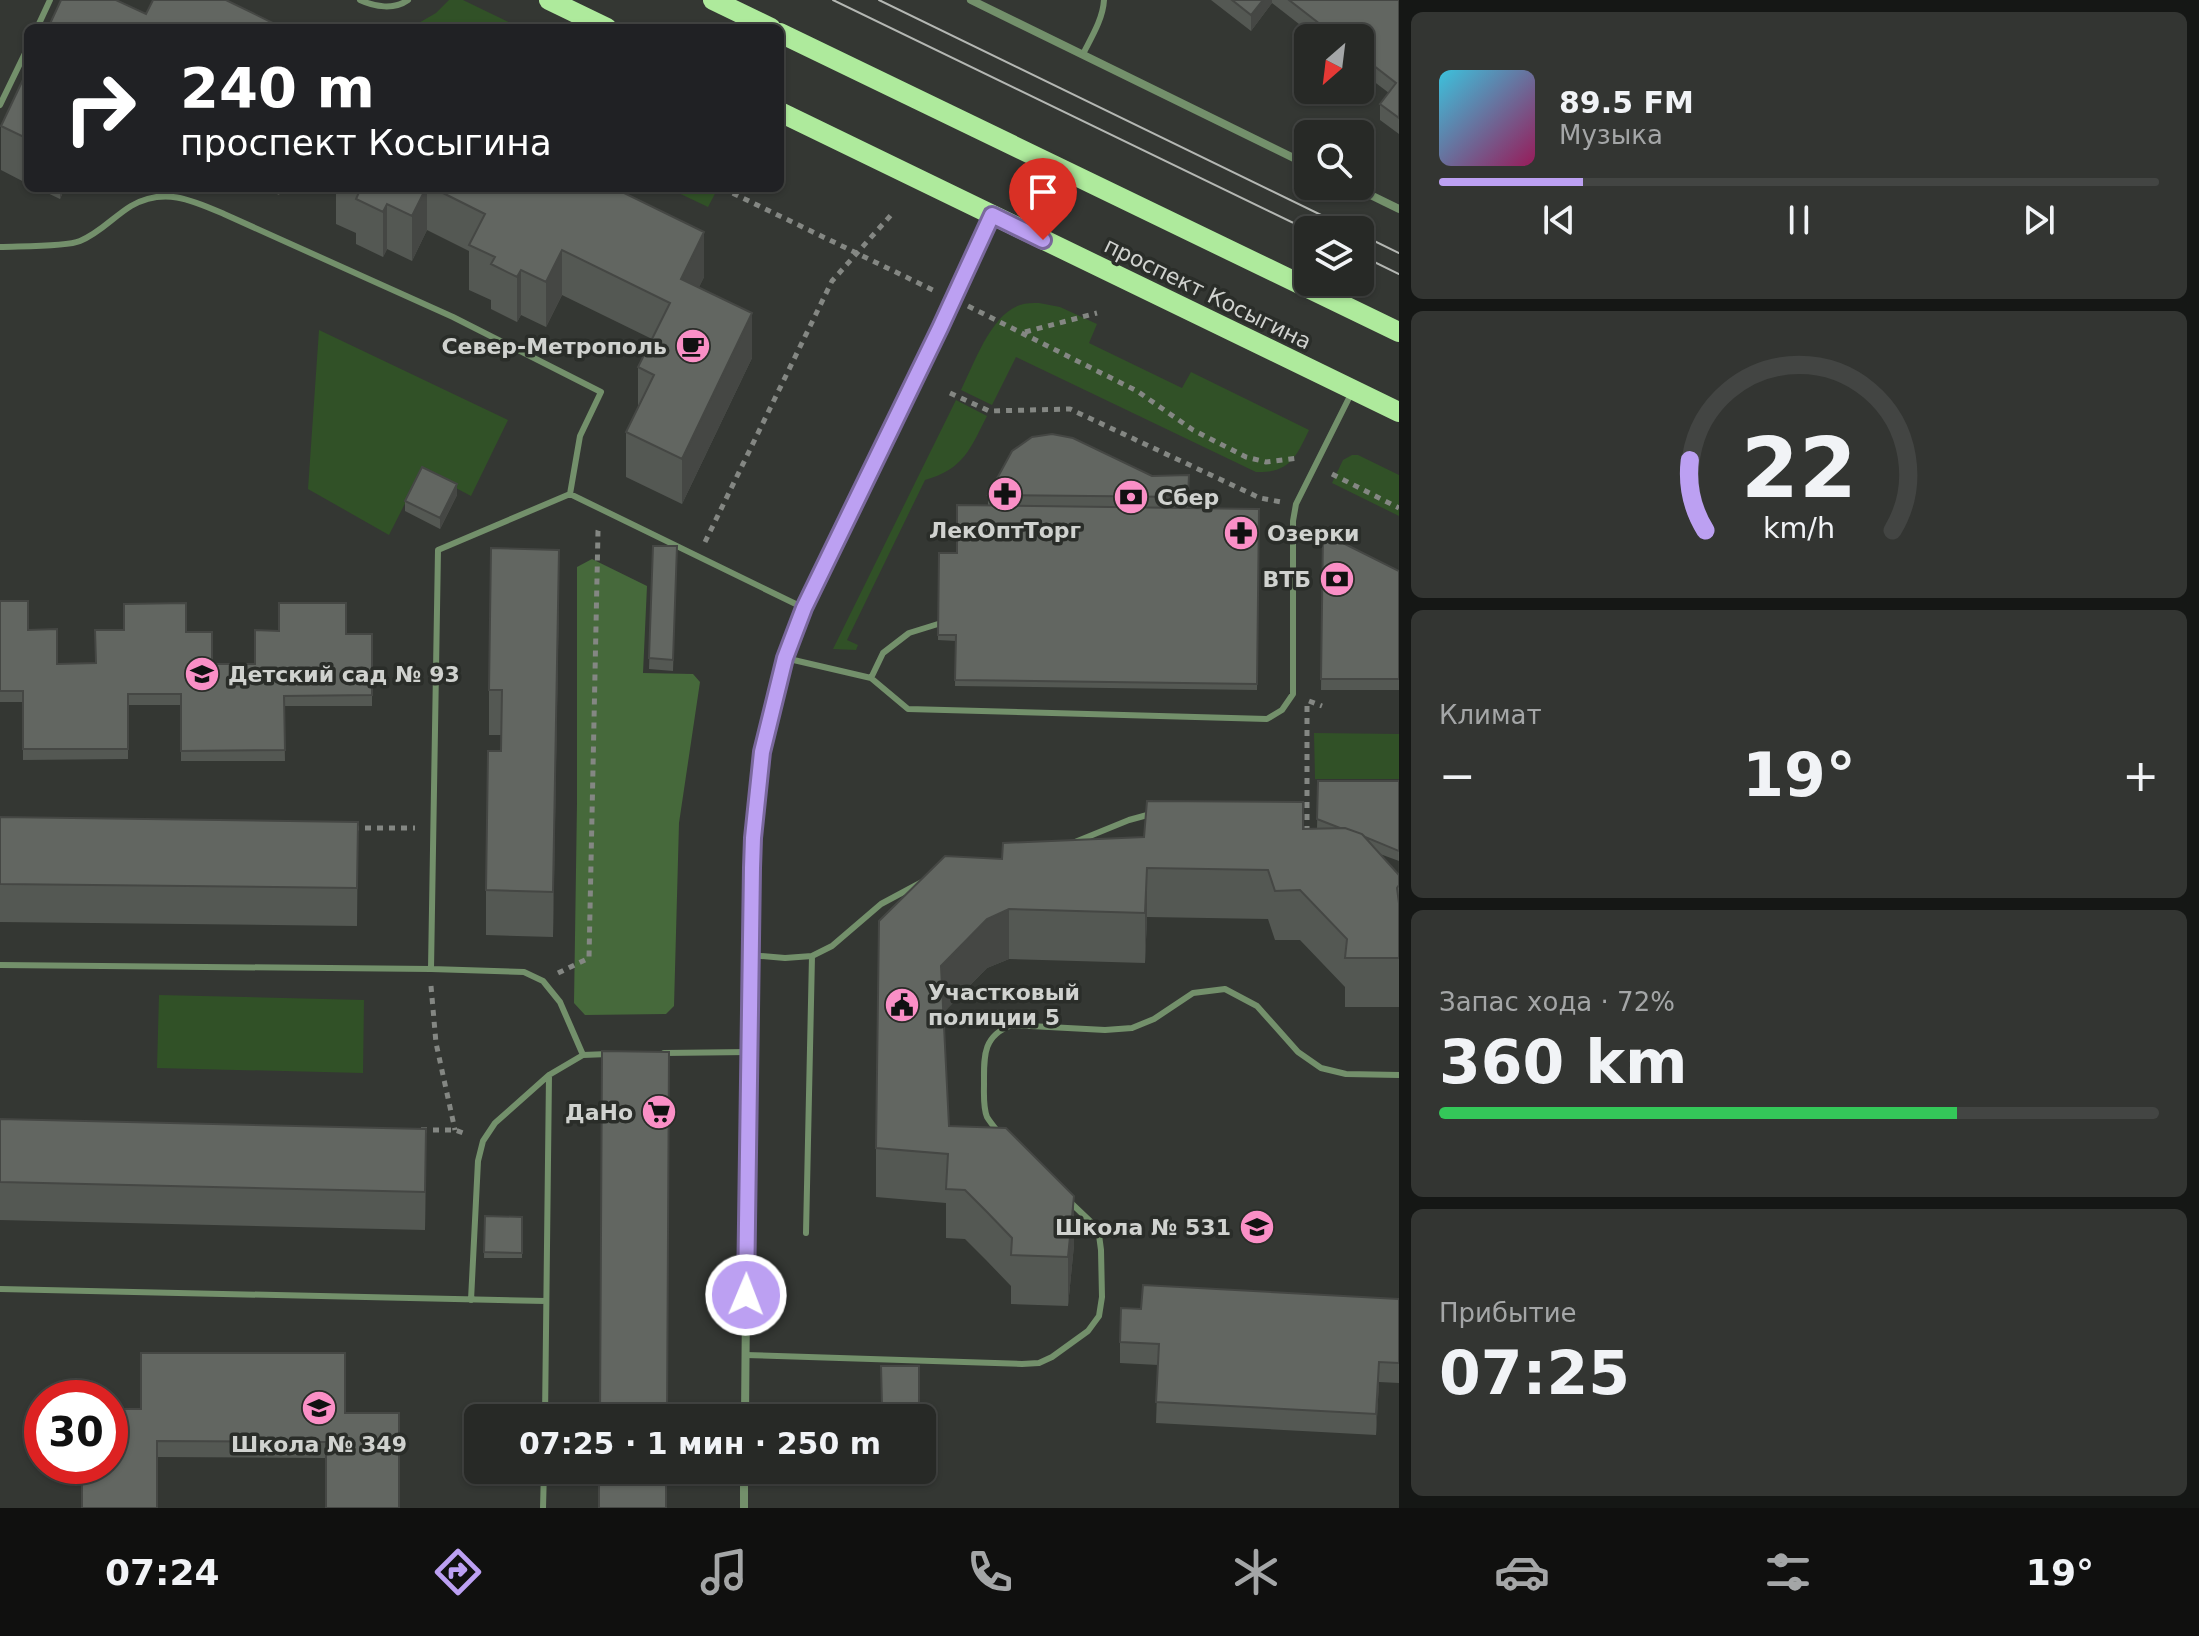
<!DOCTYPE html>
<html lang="ru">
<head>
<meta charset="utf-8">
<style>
	:root { --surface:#272926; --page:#333532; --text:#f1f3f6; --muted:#a4a6a7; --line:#434543; --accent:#bca0f2 }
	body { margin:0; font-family:"DejaVu Sans",sans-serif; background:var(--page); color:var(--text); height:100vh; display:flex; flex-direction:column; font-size:30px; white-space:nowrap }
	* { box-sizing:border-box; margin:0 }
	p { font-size:26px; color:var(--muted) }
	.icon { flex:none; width:44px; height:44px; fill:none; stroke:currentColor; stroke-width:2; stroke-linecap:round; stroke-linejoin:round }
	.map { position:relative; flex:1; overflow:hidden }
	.details { display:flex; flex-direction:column; gap:12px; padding:12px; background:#151715; width:800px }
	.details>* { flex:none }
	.top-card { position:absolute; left:24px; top:24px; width:760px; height:168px; border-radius:12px; box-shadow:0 2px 6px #0004,0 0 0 2px var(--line); background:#202124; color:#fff; overflow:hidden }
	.needle { width:52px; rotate:208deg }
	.fabs { position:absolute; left:1294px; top:24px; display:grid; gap:16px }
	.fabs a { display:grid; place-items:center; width:80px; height:80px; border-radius:12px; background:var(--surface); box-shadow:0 2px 6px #0004,0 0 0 2px var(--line); font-size:40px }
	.speed { position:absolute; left:24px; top:1380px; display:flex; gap:16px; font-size:40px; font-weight:700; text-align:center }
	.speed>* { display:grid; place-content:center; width:104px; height:104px; border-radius:50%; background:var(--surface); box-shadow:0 2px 6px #0004,0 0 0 2px var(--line); line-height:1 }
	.speed .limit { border:12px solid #d22; background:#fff; color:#111 }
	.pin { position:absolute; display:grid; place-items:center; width:68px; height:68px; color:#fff; margin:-82px -34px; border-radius:50% 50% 50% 0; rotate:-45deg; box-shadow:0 0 8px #0007 }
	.pin .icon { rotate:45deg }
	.me { position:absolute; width:88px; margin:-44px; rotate:1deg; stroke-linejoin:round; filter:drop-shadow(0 0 6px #0008) }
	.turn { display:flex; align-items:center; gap:28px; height:168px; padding:0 24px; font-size:36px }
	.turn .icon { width:104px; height:104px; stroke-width:2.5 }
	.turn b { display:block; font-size:56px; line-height:68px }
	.big { font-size:60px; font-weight:600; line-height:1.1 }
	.details .widget { flex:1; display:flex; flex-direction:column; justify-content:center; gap:12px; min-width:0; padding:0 28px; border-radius:12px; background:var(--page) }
	.details .dial { align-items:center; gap:0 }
	.dial svg { height:208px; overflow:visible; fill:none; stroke:var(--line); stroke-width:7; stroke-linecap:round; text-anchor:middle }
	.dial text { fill:var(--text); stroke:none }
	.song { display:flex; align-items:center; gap:24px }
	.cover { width:96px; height:96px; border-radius:12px; background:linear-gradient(135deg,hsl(190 70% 55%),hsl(330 70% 35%)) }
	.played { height:8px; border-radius:4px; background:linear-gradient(90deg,var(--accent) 20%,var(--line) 20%) }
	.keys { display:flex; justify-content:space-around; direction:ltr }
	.heat { display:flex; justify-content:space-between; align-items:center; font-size:44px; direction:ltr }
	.charge { height:12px; border-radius:6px; background:linear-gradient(90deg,#34c759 72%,var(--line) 0) }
	.trip { position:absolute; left:464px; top:1404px; width:472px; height:80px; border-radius:12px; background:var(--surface); box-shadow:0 2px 6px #0004,0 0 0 2px var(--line); font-weight:600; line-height:80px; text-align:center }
	.dock { display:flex; height:128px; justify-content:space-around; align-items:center; background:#10100f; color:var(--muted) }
	.dock .icon { width:56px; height:56px }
	.dock .active { color:var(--accent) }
	.dock b { font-size:36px; color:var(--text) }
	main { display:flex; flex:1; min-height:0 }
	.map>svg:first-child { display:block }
	.green { fill:#315127 }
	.forest { fill:#46693b }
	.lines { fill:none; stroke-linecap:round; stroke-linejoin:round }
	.path { stroke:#848783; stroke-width:5; stroke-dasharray:6 6; stroke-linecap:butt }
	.service { stroke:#73906b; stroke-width:6 }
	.minor { stroke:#73906b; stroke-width:8 }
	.primary { stroke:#aeea9c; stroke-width:20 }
	.tram { stroke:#b4b7b3; stroke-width:2 }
	.wall { fill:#545853 }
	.shaded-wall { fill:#454744 }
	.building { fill:#626661; stroke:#454744; stroke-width:2 }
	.route-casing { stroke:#7a689d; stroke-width:20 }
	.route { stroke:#bca0f2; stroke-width:14 }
	.labels { text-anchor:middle; stroke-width:7; stroke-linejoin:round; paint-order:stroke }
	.street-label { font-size:22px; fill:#d0d2cf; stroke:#2a2d29 }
	.poi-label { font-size:22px; font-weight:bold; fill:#d0d2cf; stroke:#2a2d29; text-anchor:end }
</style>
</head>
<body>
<main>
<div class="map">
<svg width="1399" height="1508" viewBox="0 0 1399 1508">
	<rect width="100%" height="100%" fill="#343733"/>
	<path class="green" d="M 449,0 L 463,0 L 521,28 L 410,28 L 436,13 Z
		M 668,188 L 718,188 L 708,207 Z
		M 1039,303 L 1060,307 L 1097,324 L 1089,343 L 1182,388 L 1191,372 L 1309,430 C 1296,457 1290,473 1256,472 L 1016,357 L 992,405 L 961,390 C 974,364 991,314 1020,305 C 1026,303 1033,303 1039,303 Z
		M 319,330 L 508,420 L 471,496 L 422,470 L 389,535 L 308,489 Z
		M 956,400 L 987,416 C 970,449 964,469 925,480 L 847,640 L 858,645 L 856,650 L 833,649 Z
		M 1352,455 L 1358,455 L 1399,475 L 1399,516 L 1332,483 L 1343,460 Z
		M 1314,733 L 1399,734 L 1399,779 L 1315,779 Z
		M 159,995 L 364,1000 L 363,1073 L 157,1068 Z"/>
	<path class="forest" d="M 592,559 L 647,586 L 643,673 L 693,674 L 700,682 L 679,823 L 674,1006 L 666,1014 L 585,1015 L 574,1003 L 577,803 L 577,567 Z"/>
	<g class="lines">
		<path class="path" d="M 722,188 L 937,292
			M 968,306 L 1137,391 L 1193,430 L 1246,457 L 1266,462 L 1298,458
			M 1025,332 L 1097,313
			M 950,393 L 989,411 L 1070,409 L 1260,498 L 1281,502
			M 1332,474 L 1399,508
			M 705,542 L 832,281 L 891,215
			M 1309,701 L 1322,706
			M 1307,706 L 1307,832
			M 353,828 L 415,828
			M 558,973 L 589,958 L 598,531 L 600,526
			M 431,986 L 436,1043 L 455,1130
			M 421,1130 L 455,1130 L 466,1134"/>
		<path class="service" d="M 360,0 C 375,7 394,10 408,0
			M 37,28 L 50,0
			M 1083,54 C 1091,38 1103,19 1104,0
			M 0,105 L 28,47
			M 0,247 C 18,246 66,247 80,241 C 100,233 113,217 131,206 C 164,187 192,200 224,214 L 453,317 L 601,392 L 580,436 L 570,494
			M 785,658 L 871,678 L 908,709 L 1267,719 L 1282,710 L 1293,694 L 1293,521 L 1296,504 L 1352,392
			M 871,678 L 883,653 L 909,633 L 938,624
			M 1075,842 L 1129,820 L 1151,814
			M 749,955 L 785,958 L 812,956 L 832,946 L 881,904 L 922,882
			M 0,965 L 431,969 L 524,972 L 543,981 L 560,1002 L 583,1055
			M 431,969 L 438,550 L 570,494 L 804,608
			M 664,1053 L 749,1052
			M 999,1133 C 995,1128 990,1122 987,1117 C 983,1107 984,1094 984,1084 C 984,1057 982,1036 1012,1025 L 1105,1030 L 1132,1028 L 1154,1019 L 1193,993 L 1225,989 L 1257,1006 L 1298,1052 L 1321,1068 L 1346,1074 L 1399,1075
			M 806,1233 L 812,956
			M 0,1289 L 546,1301
			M 471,1300 L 478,1161 L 483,1141 L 495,1123 L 549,1075
			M 745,1355 L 1022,1364 L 1039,1363 L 1052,1357 L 1088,1331 L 1099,1316 L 1102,1297 L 1101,1250 L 1099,1235 L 1091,1222 L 1070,1202
			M 545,1418 L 549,1075 L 583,1055 L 608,1054
			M 543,1508 L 544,1470"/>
		<path class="minor" d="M 971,0 L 1308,165
			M 1352,186 L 1399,209
			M 745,1418 L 749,955 L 753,838 L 762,752 L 785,658 L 804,608 L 940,328 L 991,216
			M 744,1508 L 744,1470"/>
		<path class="primary" d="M 549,0 L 607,28
			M 713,0 L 771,28
			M 780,33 L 1399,332
			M 780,112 L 1399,412"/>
		<path class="tram" d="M 833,0 L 1308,230
			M 879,0 L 1352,230
			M 1360,234 L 1399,253
			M 1360,255 L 1399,274"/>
	</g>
	<path class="wall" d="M 1211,0 L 1399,0 L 1399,134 L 1380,120 L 1380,104 L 1389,93 L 1360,71 L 1360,38 L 1317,38 L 1272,3 L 1251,31 Z
		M 28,69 L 28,184 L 1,170 L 1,126 Z
		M 37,188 L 65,188 L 60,199 Z
		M 264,188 L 282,188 L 279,195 Z
		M 336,188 L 614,188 L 704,277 L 699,287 L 752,358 L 682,504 L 626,477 L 626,432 L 638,407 L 638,367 L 652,339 L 562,295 L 546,327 L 521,315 L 517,322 L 491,309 L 491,300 L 469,290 L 469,251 L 427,230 L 412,261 L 387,249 L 383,257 L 356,244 L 356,233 L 336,224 Z
		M 1189,475 L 1188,508 L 1259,509 L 1257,690 L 955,686 L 956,641 L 938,640 L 939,553 L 957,553 L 988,505 L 988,495 L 1152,476 Z
		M 457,495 L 440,529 L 405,511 L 405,501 Z
		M 1323,533 L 1399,571 L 1399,690 L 1321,690 Z
		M 653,546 L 677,546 L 673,671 L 649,669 Z
		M 559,594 L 553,937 L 486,935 L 486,890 L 501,751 L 501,735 L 489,735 L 489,690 Z
		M 0,601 L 28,630 L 57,664 L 96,663 L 186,632 L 212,664 L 255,664 L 346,634 L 372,634 L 372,706 L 284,706 L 285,761 L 181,761 L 181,705 L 128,705 L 128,759 L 23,760 L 23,702 L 0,702 Z
		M 1318,781 L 1399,781 L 1399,861 L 1380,854 L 1399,875 L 1399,1007 L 1345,1007 L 1345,987 L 1300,940 L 1275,940 L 1268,919 L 1147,917 L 1145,963 L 1009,959 L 987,968 L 943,1013 L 949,1126 L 1074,1245 L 1068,1306 L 1011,1304 L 1011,1286 L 986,1260 L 965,1239 L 946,1238 L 946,1203 L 876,1197 L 876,1148 L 1002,859 L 1144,837 L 1317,829 Z
		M 0,817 L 358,822 L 357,926 L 0,922 Z
		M 0,1119 L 426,1167 L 425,1230 L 0,1220 Z
		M 485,1216 L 522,1217 L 522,1258 L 484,1258 Z
		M 1399,1299 L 1399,1383 L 1379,1382 L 1376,1435 L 1156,1423 L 1158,1365 L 1120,1363 L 1120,1342 L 1141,1309 Z
		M 345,1353 L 326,1458 L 157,1457 L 141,1409 Z
		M 881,1366 L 919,1366 L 919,1416 L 882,1416 Z"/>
	<path class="shaded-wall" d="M 1263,0 L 1272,0 L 1272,3 L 1251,31 L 1251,15 Z
		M 60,188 L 65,188 L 60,199 Z
		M 426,188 L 427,188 L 427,230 L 412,261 L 412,216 Z
		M 387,204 L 387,249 L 383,257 L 383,212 Z
		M 704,232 L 704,277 L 681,324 L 681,279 Z
		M 562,250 L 562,295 L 546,327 L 546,282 Z
		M 521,270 L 521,315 L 517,322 L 517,277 Z
		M 752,313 L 752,358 L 682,504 L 682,459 Z
		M 457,484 L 457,495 L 440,529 L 440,518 Z
		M 559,550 L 559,594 L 553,937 L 553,892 Z
		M 1147,868 L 1147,917 L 1145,963 L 1145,913 Z
		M 1009,909 L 1009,959 L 987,968 L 941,1015 L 941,966 L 987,919 Z
		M 426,1129 L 426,1167 L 425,1230 L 425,1192 Z
		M 1074,1196 L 1074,1245 L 1068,1306 L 1068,1257 Z
		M 1379,1362 L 1379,1382 L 1376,1435 L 1376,1414 Z"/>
	<path class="building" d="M 61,0 L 116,0 L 146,14 L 153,0 L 226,0 L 283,28 L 48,28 Z
		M 1232,0 L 1263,0 L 1251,15 Z
		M 1289,0 L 1399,0 L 1399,118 L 1380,104 L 1396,83 L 1360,55 L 1360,38 L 1338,38 Z
		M 28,69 L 28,139 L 1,126 Z
		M 355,188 L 426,188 L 412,216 L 387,204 L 383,212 L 356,199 L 360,190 Z
		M 433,188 L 614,188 L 704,232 L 681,279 L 752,313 L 682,459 L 626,432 L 654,375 L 638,367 L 670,303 L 562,250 L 546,282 L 521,270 L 517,277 L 491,264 L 495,257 L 469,245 L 485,214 Z
		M 1052,434 L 1073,438 L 1152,476 L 1189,475 L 1188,497 L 988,495 L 1012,451 L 1032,437 Z
		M 422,467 L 457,484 L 440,518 L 405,501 Z
		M 957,505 L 1259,509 L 1257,684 L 955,680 L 956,635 L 938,635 L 939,553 L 957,553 Z
		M 1323,533 L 1399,571 L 1399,679 L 1321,679 Z
		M 653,546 L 677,546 L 673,660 L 649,658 Z
		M 491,548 L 559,550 L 553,892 L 486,890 L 488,751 L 501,751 L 502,690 L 489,690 Z
		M 0,601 L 28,601 L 28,630 L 57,629 L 57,664 L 96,663 L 95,630 L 124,630 L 124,604 L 186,603 L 186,632 L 212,632 L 212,664 L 255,664 L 255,630 L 279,631 L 279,603 L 346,603 L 346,634 L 372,634 L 372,695 L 284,696 L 285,750 L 181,751 L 181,694 L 128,694 L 128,749 L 23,749 L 23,691 L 0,691 Z
		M 1318,781 L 1399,781 L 1399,851 L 1365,837 L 1362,834 L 1345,828 L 1340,828 L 1317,819 Z
		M 1147,801 L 1303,802 L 1303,829 L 1345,828 L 1362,834 L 1399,875 L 1399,885 L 1397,888 L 1399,903 L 1399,958 L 1345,958 L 1347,939 L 1300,890 L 1275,891 L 1268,870 L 1147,868 L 1145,913 L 1009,909 L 987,919 L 941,966 L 949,1126 L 1006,1128 L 1074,1196 L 1068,1257 L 1011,1255 L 1012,1238 L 986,1211 L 965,1190 L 946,1189 L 948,1154 L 876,1148 L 879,921 L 945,856 L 1002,859 L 1003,843 L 1144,837 Z
		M 0,817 L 358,822 L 357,888 L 0,884 Z
		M 602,1051 L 669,1052 L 667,1418 L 600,1418 Z
		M 0,1119 L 426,1129 L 425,1192 L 0,1182 Z
		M 485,1216 L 522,1217 L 522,1253 L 484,1252 Z
		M 1143,1285 L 1399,1299 L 1399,1363 L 1379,1362 L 1376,1414 L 1156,1402 L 1159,1344 L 1120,1342 L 1121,1308 L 1141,1309 Z
		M 141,1353 L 345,1353 L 345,1413 L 399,1413 L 399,1508 L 326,1508 L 326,1442 L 157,1441 L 157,1508 L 82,1508 L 82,1466 L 110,1466 L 110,1409 L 141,1409 Z
		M 881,1366 L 919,1366 L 919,1405 L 882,1405 Z
		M 599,1470 L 666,1470 L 666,1508 L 599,1508 Z"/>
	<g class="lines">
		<g class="route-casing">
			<path id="route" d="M 746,1295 L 752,868 L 753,838 L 762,752 L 785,658 L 804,608 L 940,328 L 992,215 L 1043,240"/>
		</g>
		<use href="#route" class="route"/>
	</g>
	<defs>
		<g id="cafe-disc" transform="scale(1.8)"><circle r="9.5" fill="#fa8fc6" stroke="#2a2d29"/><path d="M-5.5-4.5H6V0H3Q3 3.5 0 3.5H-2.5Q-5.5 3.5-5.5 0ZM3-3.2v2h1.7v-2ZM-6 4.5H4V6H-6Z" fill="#111"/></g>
		<g id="pharmacy-disc" transform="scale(1.8)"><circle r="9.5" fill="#fa8fc6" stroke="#2a2d29"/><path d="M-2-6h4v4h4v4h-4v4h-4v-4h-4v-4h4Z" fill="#111"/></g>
		<g id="bank-disc" transform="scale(1.8)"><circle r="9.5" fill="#fa8fc6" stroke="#2a2d29"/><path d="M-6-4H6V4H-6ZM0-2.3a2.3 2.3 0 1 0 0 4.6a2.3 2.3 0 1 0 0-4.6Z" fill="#111"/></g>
		<g id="school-disc" transform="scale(1.8)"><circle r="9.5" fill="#fa8fc6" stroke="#2a2d29"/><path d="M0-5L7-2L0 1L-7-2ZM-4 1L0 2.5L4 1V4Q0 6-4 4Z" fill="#111"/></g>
		<g id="civic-disc" transform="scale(1.8)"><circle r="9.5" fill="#fa8fc6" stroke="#2a2d29"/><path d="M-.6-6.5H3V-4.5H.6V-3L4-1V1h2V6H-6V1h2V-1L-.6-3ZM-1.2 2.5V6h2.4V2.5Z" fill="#111"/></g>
		<g id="supermarket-disc" transform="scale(1.8)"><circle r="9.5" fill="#fa8fc6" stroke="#2a2d29"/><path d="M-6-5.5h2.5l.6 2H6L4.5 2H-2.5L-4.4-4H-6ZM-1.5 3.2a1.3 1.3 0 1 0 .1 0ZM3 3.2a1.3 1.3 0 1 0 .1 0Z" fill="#111"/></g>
	</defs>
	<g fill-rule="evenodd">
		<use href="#cafe-disc" x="693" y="346"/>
		<use href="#pharmacy-disc" x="1005" y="494"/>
		<use href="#bank-disc" x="1131" y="497"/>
		<use href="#pharmacy-disc" x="1241" y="533"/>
		<use href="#bank-disc" x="1337" y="579"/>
		<use href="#school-disc" x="202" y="674"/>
		<use href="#civic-disc" x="902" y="1005"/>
		<use href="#supermarket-disc" x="659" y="1112"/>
		<use href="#school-disc" x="1257" y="1227"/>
		<use href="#school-disc" x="319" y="1408"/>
	</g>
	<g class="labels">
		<g class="street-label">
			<text transform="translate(1208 293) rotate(26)" y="8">проспект Косыгина</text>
		</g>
		<g class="poi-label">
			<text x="667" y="354">Север-Метрополь</text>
			<text x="1157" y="505" text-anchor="start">Сбер</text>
			<text x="1005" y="538" text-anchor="middle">ЛекОптТорг</text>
			<text x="1267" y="541" text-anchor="start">Озерки</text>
			<text x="1311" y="587">ВТБ</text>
			<text x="228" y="682" text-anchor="start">Детский сад № 93</text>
			<text x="928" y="1000" text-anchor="start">Участковый<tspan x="928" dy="25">полиции 5</tspan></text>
			<text x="633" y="1120">ДаНо</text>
			<text x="1231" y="1235">Школа № 531</text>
			<text x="319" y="1452" text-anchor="middle">Школа № 349</text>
		</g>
	</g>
</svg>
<div class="fabs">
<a><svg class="needle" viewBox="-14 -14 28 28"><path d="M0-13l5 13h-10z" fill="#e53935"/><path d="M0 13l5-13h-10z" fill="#a4a6a7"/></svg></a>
<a><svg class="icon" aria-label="search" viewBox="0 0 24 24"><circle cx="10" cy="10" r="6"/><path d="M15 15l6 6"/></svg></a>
<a><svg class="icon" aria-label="layers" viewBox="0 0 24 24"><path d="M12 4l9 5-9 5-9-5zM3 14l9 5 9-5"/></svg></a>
</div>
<div class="speed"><div class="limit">30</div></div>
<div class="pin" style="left:1043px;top:240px;background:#d93025"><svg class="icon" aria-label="arrive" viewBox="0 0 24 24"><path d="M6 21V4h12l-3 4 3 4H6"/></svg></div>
<svg class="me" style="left:746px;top:1295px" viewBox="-20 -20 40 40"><circle r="17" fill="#bca0f2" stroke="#fff" stroke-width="3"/><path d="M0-11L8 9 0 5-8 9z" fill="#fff"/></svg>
<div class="trip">07:25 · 1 мин · 250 m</div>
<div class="top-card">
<div class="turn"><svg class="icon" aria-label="right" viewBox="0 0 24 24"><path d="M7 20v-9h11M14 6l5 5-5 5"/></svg><div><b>240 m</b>проспект Косыгина</div></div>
</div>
</div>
<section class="details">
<div class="widget">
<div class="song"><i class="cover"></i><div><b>89.5 FM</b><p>Музыка</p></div></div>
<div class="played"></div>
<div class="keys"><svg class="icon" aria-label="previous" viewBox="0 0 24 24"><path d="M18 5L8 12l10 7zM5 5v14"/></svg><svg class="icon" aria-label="pause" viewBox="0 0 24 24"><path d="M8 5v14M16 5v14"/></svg><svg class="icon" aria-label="next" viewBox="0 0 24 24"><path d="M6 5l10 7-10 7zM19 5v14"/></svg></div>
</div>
<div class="widget dial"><svg viewBox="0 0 100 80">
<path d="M14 69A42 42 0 1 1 86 69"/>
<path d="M14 69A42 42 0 0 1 8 42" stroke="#bca0f2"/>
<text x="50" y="56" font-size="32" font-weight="700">22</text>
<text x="50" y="72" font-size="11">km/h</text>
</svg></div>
<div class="widget"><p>Климат</p>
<div class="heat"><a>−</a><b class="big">19°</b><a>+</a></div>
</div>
<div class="widget"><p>Запас хода · 72%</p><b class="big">360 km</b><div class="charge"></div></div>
<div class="widget"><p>Прибытие</p><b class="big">07:25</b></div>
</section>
</main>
<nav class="dock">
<b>07:24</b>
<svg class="icon active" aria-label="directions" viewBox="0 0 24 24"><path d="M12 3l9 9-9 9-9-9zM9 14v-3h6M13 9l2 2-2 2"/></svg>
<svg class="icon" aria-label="music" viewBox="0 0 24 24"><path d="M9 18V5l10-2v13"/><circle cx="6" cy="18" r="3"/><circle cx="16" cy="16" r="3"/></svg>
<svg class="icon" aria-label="phone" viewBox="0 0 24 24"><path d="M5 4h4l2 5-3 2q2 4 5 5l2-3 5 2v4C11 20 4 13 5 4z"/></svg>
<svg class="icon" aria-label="climate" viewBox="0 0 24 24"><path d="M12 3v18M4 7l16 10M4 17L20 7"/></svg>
<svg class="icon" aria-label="car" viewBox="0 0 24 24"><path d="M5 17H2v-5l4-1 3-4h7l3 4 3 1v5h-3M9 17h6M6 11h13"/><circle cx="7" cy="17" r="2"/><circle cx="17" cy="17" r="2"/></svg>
<svg class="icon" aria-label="filters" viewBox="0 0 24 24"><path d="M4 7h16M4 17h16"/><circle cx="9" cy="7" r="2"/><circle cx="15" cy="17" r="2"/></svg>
<b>19°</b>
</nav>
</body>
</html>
